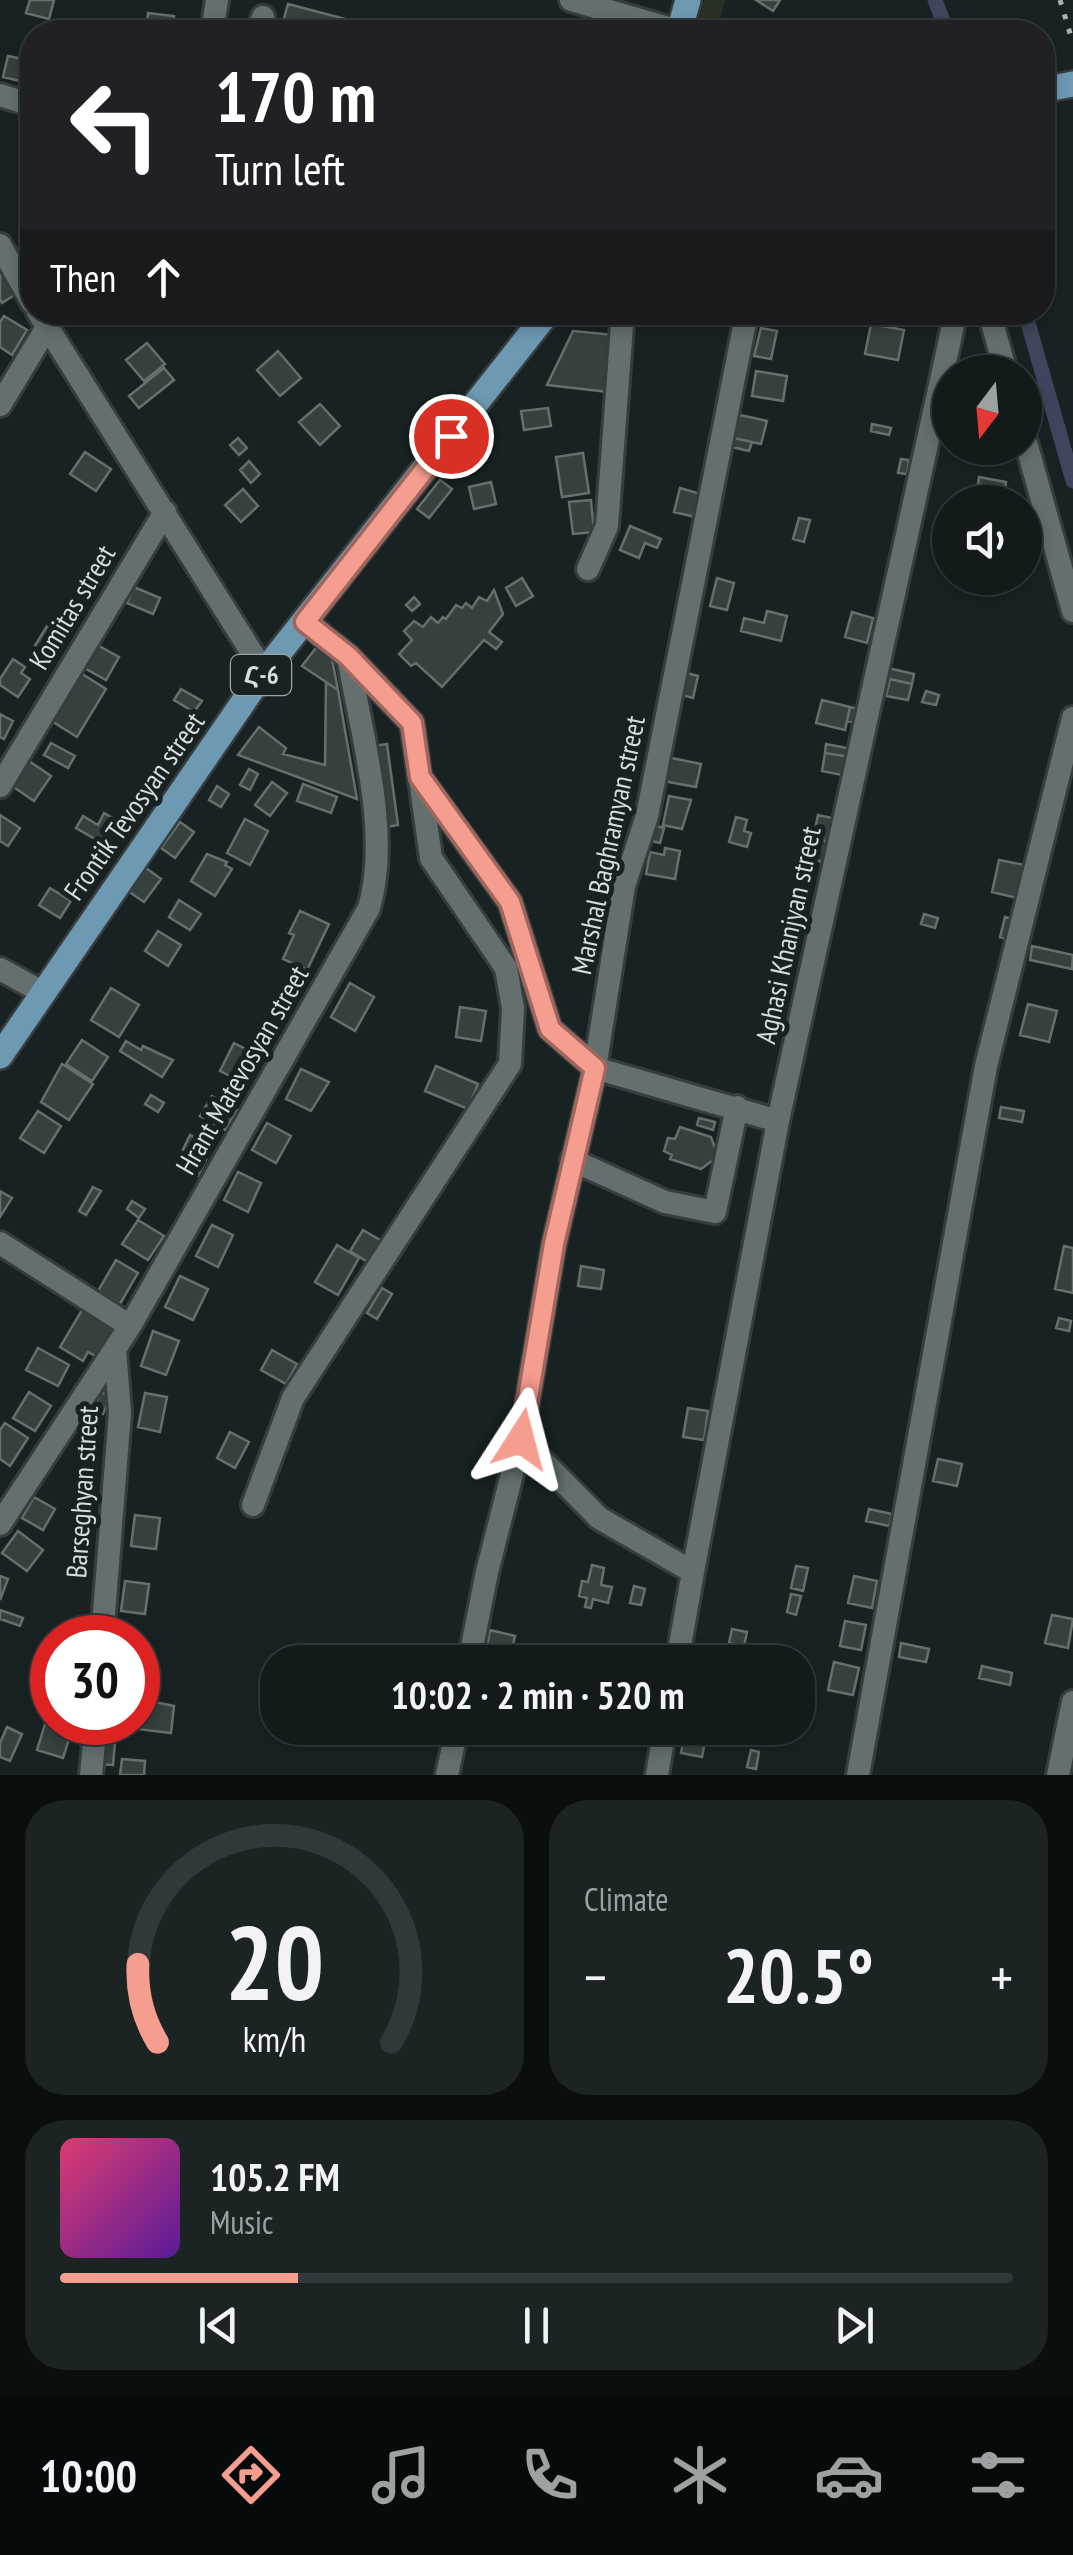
<!DOCTYPE html>
<html lang="en">
<head>
<meta charset="utf-8">
<style>
	:root { --surface:#121a1a; --page:#1b2323; --text:#f1f3f6; --muted:#9ca1a2; --line:#313839; --accent:#f59d8f }
	body { margin:0; font-family:"PT Sans Narrow","Noto Sans Armenian",sans-serif; background:var(--page); color:var(--text); height:100vh; display:flex; flex-direction:column; font-size:38px; white-space:nowrap }
	* { box-sizing:border-box; margin:0 }
	p { font-size:32px; color:var(--muted) }
	.icon { flex:none; width:55px; height:55px; fill:none; stroke:currentColor; stroke-width:2; stroke-linecap:round; stroke-linejoin:round }
	.map { position:relative; height:1775px; overflow:hidden }
	.drawer { display:flex; flex-direction:column; gap:25px; padding:25px; background:#0a0e0e; flex:1 }
	.drawer>* { flex:none }
	.guide { position:absolute; left:20px; top:20px; width:1035px; height:305px; border-radius:40px; box-shadow:0 5px 15px #0003,0 0 0 2px var(--line); background:#202124; color:#fff; overflow:hidden }
	.needle { width:65px; rotate:196deg }
	.fabs { position:absolute; left:932px; top:355px; display:grid; gap:20px }
	.fabs a { display:grid; place-items:center; width:110px; height:110px; border-radius:50%; background:var(--surface); box-shadow:0 5px 15px #0003,0 0 0 2px var(--line); font-size:50px }
	.speed { position:absolute; left:30px; top:1615px; display:flex; gap:20px; font-size:50px; font-weight:700; text-align:center }
	.speed>* { display:grid; place-content:center; width:130px; height:130px; border-radius:50%; background:var(--surface); box-shadow:0 5px 15px #0003,0 0 0 2px var(--line); line-height:1 }
	.speed .limit { border:15px solid #d22; background:#fff; color:#111 }
	.pin { position:absolute; display:grid; place-items:center; width:85px; height:85px; color:#fff; margin:-42px; border:5px solid #fff; border-radius:50%; box-shadow:0 2px 10px #0007 }
	.me { position:absolute; width:110px; margin:-55px; rotate:9deg; stroke-linejoin:round; filter:drop-shadow(0 0 8px #0008) }
	.turn { display:flex; align-items:center; gap:35px; height:210px; padding:0 30px; font-size:45px }
	.turn .icon { width:130px; height:130px; stroke-width:2.5 }
	.turn b { display:block; font-size:70px; line-height:85px }
	.then { display:flex; align-items:center; height:95px; padding:0 30px; background:#0003; gap:20px; font-size:38px }
	.big { font-size:75px; font-weight:800; line-height:1.1 }
	.drawer .widget { flex:1; display:flex; flex-direction:column; justify-content:center; gap:15px; min-width:0; padding:0 35px; border-radius:40px; background:var(--page) }
	.drawer .dial { align-items:center; gap:0 }
	.dial svg { height:260px; overflow:visible; fill:none; stroke:var(--line); stroke-width:7; stroke-linecap:round; text-anchor:middle }
	.dial text { fill:var(--text); stroke:none }
	.song { display:flex; align-items:center; gap:30px }
	.cover { width:120px; height:120px; border-radius:15px; background:linear-gradient(135deg,hsl(340 70% 55%),hsl(270 70% 35%)) }
	.played { height:10px; border-radius:5px; background:linear-gradient(90deg,var(--accent) 25%,var(--line) 25%) }
	.keys { display:flex; justify-content:space-around; direction:ltr }
	.heat { display:flex; justify-content:space-between; align-items:center; font-size:55px; direction:ltr }
	.drawer .tiles { flex:1; display:grid; gap:25px; grid-template-columns:1fr 1fr }
	.widget:last-child { grid-column:span 2 }
	.trip { position:absolute; left:260px; top:1645px; width:555px; height:100px; border-radius:40px; background:var(--surface); box-shadow:0 5px 15px #0003,0 0 0 2px var(--line); font-weight:800; line-height:100px; text-align:center }
	.dock { display:flex; height:160px; justify-content:space-around; align-items:center; background:#070a0a; color:var(--muted) }
	.dock .icon { width:70px; height:70px }
	.dock .selected { color:var(--accent) }
	.dock b { font-size:45px; color:var(--text) }
	.map>svg:first-child { display:block }
	.green { fill:#293124 }
	.lines { fill:none; stroke-linecap:round; stroke-linejoin:round }
	.canal { stroke:#3f455d; stroke-width:15 }
	.building { fill:#36403c; stroke:#656f6b; stroke-width:2.5 }
	.minor-casing { stroke:#373d3e; stroke-width:28 }
	.major-casing { stroke:#373d3e; stroke-width:30 }
	.minor { stroke:#646f70; stroke-width:22 }
	.major { stroke:#6e99b3; stroke-width:25 }
	.rail { stroke:#a9b0b0; stroke-width:5; stroke-dasharray:5 10; stroke-linecap:butt }
	.route-casing { stroke:#9f665d; stroke-width:25 }
	.route { stroke:#f59d8f; stroke-width:18 }
	.labels { text-anchor:middle; stroke-width:10; stroke-linejoin:round; paint-order:stroke }
	.shield { fill:#182223; stroke:#9ea5a5; stroke-width:2.5 }
	.shield-label { font-size:25px; font-weight:bold; fill:#d7dddd }
	.street-label { font-size:28px; fill:#d7dddd; stroke:#182223 }
</style>
</head>
<body>
<div class="map">
<svg width="1073" height="1775" viewBox="0 0 1073 1775">
	<rect width="100%" height="100%" fill="#182223"/>
	<path class="green" d="M 704,0 L 725,0 L 718,27 L 698,22 Z"/>
	<g class="lines">
		<path class="canal" d="M 935,0 L 947,32
			M 1025,312 L 1073,481"/>
	</g>
	<path class="building" d="M 30,0 L 54,0 L 49,19 L 26,13 Z
		M 756,0 L 780,0 L 773,11 Z
		M 288,4 L 395,32 L 280,32 Z
		M 148,13 L 174,16 L 172,32 L 146,32 Z
		M 8,56 L 29,60 L 24,82 L 3,77 Z
		M 0,268 L 16,294 L 2,303 L 0,299 Z
		M 4,316 L 27,330 L 12,355 L 0,347 L 0,322 Z
		M 871,324 L 904,330 L 898,360 L 865,354 Z
		M 761,328 L 777,331 L 771,359 L 754,356 Z
		M 573,331 L 615,335 L 609,392 L 547,385 Z
		M 147,343 L 165,364 L 144,381 L 126,360 Z
		M 278,351 L 301,378 L 280,396 L 257,370 Z
		M 164,368 L 174,380 L 139,408 L 129,396 Z
		M 756,371 L 787,376 L 783,401 L 752,396 Z
		M 320,404 L 340,426 L 320,445 L 299,422 Z
		M 548,408 L 551,426 L 524,430 L 521,411 Z
		M 740,415 L 767,421 L 761,444 L 734,438 Z
		M 872,424 L 891,428 L 889,435 L 871,431 Z
		M 238,438 L 247,448 L 239,455 L 230,445 Z
		M 734,438 L 752,442 L 749,451 L 732,447 Z
		M 85,452 L 111,469 L 96,491 L 70,474 Z
		M 583,453 L 589,493 L 562,497 L 556,457 Z
		M 901,459 L 909,460 L 907,474 L 898,473 Z
		M 249,461 L 260,474 L 251,483 L 240,470 Z
		M 979,477 L 1006,482 L 1005,489 L 978,484 Z
		M 440,480 L 452,489 L 429,518 L 417,509 Z
		M 491,482 L 496,504 L 474,509 L 469,487 Z
		M 680,488 L 701,494 L 695,517 L 674,512 Z
		M 243,489 L 258,506 L 241,522 L 225,505 Z
		M 591,500 L 594,532 L 573,534 L 569,502 Z
		M 799,518 L 810,520 L 804,542 L 793,539 Z
		M 630,526 L 661,539 L 657,548 L 645,543 L 639,558 L 620,550 Z
		M 522,578 L 533,596 L 516,606 L 506,588 Z
		M 717,578 L 734,583 L 727,610 L 710,606 Z
		M 134,587 L 160,598 L 153,614 L 127,603 Z
		M 494,590 L 503,614 L 489,632 L 502,642 L 496,649 L 484,640 L 442,687 L 416,663 L 411,666 L 399,654 L 412,640 L 404,631 L 414,621 L 423,627 L 431,617 L 438,623 L 443,617 L 446,619 L 456,605 L 462,608 L 466,603 L 472,608 L 479,597 L 487,601 Z
		M 414,597 L 420,604 L 412,611 L 406,605 Z
		M 767,611 L 787,616 L 781,641 L 741,631 L 744,618 L 764,623 Z
		M 852,612 L 873,618 L 867,643 L 845,637 Z
		M 47,626 L 65,636 L 48,663 L 31,652 Z
		M 90,641 L 119,657 L 106,680 L 77,664 Z
		M 319,644 L 331,654 L 338,690 L 302,666 Z
		M 13,659 L 25,667 L 21,673 L 30,679 L 18,697 L 0,685 L 0,679 Z
		M 888,668 L 914,674 L 912,684 L 885,678 Z
		M 79,672 L 106,689 L 77,737 L 50,720 Z
		M 687,673 L 698,676 L 693,698 L 682,695 Z
		M 890,679 L 912,684 L 908,700 L 886,696 Z
		M 326,682 L 338,690 L 357,799 L 238,755 L 259,727 L 286,748 L 283,754 L 325,765 Z
		M 181,689 L 202,701 L 194,712 L 174,700 Z
		M 926,691 L 939,695 L 936,705 L 922,702 Z
		M 822,700 L 850,707 L 845,730 L 816,723 Z
		M 850,707 L 859,709 L 856,723 L 847,721 Z
		M 0,714 L 13,721 L 4,739 L 0,737 Z
		M 51,743 L 75,756 L 68,768 L 44,755 Z
		M 387,744 L 398,825 L 386,827 L 374,746 Z
		M 826,744 L 852,749 L 850,757 L 825,753 Z
		M 825,753 L 850,757 L 847,776 L 822,771 Z
		M 667,757 L 701,764 L 696,787 L 663,781 Z
		M 29,761 L 51,776 L 34,801 L 12,786 Z
		M 249,769 L 258,774 L 250,790 L 240,785 Z
		M 272,782 L 287,793 L 270,816 L 255,805 Z
		M 303,784 L 337,797 L 331,813 L 297,801 Z
		M 217,786 L 229,794 L 221,807 L 209,800 Z
		M 669,796 L 691,800 L 682,829 L 663,825 Z
		M 104,813 L 116,820 L 102,843 L 76,828 L 83,816 L 98,825 Z
		M 0,815 L 20,828 L 8,846 L 0,841 Z
		M 818,815 L 836,819 L 831,842 L 813,839 Z
		M 736,817 L 747,820 L 744,831 L 751,833 L 747,847 L 729,842 Z
		M 245,819 L 268,831 L 250,865 L 227,853 Z
		M 180,822 L 194,832 L 175,858 L 161,848 Z
		M 656,826 L 664,828 L 660,843 L 652,841 Z
		M 813,839 L 831,842 L 827,863 L 809,859 Z
		M 665,848 L 680,851 L 675,879 L 646,874 L 650,852 L 664,855 Z
		M 207,854 L 227,862 L 225,865 L 232,869 L 215,896 L 191,881 Z
		M 999,860 L 1025,865 L 1017,898 L 992,892 Z
		M 146,868 L 161,879 L 144,902 L 128,891 Z
		M 50,888 L 71,901 L 60,918 L 39,905 Z
		M 179,900 L 201,914 L 190,930 L 169,917 Z
		M 300,911 L 329,924 L 307,970 L 283,959 L 294,935 L 289,933 Z
		M 924,914 L 938,918 L 935,928 L 921,924 Z
		M 1005,917 L 1016,920 L 1011,940 L 1000,937 Z
		M 158,931 L 181,945 L 168,966 L 145,951 Z
		M 1032,946 L 1073,955 L 1072,969 L 1030,960 Z
		M 350,983 L 374,997 L 355,1031 L 331,1017 Z
		M 111,988 L 139,1005 L 119,1037 L 91,1020 Z
		M 1028,1004 L 1057,1011 L 1049,1042 L 1020,1035 Z
		M 460,1007 L 486,1011 L 481,1041 L 456,1037 Z
		M 82,1040 L 108,1057 L 92,1081 L 66,1064 Z
		M 126,1041 L 141,1050 L 143,1046 L 173,1060 L 162,1077 L 120,1051 Z
		M 234,1043 L 248,1050 L 251,1044 L 261,1049 L 258,1055 L 262,1058 L 248,1085 L 220,1071 Z
		M 62,1064 L 93,1084 L 69,1120 L 41,1102 Z
		M 436,1066 L 478,1084 L 468,1109 L 425,1091 Z
		M 301,1069 L 329,1082 L 311,1111 L 286,1099 Z
		M 151,1095 L 164,1103 L 158,1112 L 145,1104 Z
		M 212,1096 L 237,1110 L 225,1130 L 200,1116 Z
		M 1001,1107 L 1024,1111 L 1022,1122 L 999,1118 Z
		M 38,1111 L 61,1126 L 44,1153 L 20,1138 Z
		M 699,1118 L 715,1122 L 713,1130 L 697,1125 Z
		M 267,1123 L 291,1136 L 276,1163 L 252,1150 Z
		M 680,1127 L 711,1137 L 716,1151 L 713,1160 L 701,1169 L 670,1159 L 672,1155 L 664,1151 L 668,1138 L 675,1139 Z
		M 190,1135 L 213,1146 L 198,1176 L 175,1166 Z
		M 238,1172 L 261,1183 L 248,1212 L 224,1200 Z
		M 93,1187 L 101,1191 L 86,1215 L 79,1211 Z
		M 0,1191 L 12,1198 L 0,1217 Z
		M 132,1201 L 145,1209 L 139,1218 L 127,1209 Z
		M 138,1220 L 164,1236 L 148,1260 L 122,1244 Z
		M 212,1225 L 233,1235 L 218,1267 L 196,1256 Z
		M 363,1230 L 385,1243 L 371,1264 L 350,1251 Z
		M 337,1245 L 359,1258 L 338,1295 L 315,1282 Z
		M 1064,1246 L 1073,1248 L 1073,1293 L 1055,1289 Z
		M 116,1260 L 138,1273 L 120,1304 L 98,1291 Z
		M 581,1266 L 604,1270 L 601,1289 L 578,1286 Z
		M 180,1276 L 208,1289 L 193,1320 L 165,1307 Z
		M 382,1288 L 392,1294 L 377,1319 L 367,1313 Z
		M 82,1310 L 114,1328 L 97,1357 L 88,1352 L 83,1361 L 60,1347 Z
		M 1059,1318 L 1071,1321 L 1069,1331 L 1056,1328 Z
		M 153,1331 L 179,1341 L 166,1375 L 141,1366 Z
		M 38,1348 L 69,1365 L 58,1386 L 26,1370 Z
		M 272,1350 L 297,1364 L 286,1384 L 261,1370 Z
		M 29,1392 L 51,1406 L 35,1431 L 13,1418 Z
		M 101,1392 L 111,1396 L 103,1414 L 93,1410 Z
		M 145,1393 L 167,1397 L 160,1432 L 138,1427 Z
		M 688,1408 L 708,1411 L 704,1440 L 683,1437 Z
		M 5,1423 L 28,1438 L 10,1466 L 0,1459 L 0,1430 Z
		M 230,1432 L 249,1442 L 235,1468 L 217,1458 Z
		M 938,1459 L 962,1464 L 957,1486 L 933,1481 Z
		M 34,1497 L 55,1509 L 43,1530 L 22,1518 Z
		M 869,1509 L 892,1514 L 889,1526 L 866,1521 Z
		M 135,1515 L 160,1518 L 156,1549 L 131,1546 Z
		M 18,1531 L 43,1550 L 27,1571 L 2,1553 Z
		M 592,1565 L 604,1568 L 601,1585 L 612,1587 L 608,1603 L 593,1599 L 591,1608 L 585,1607 L 587,1598 L 579,1596 L 582,1581 L 588,1582 Z
		M 796,1566 L 808,1568 L 803,1591 L 791,1588 Z
		M 0,1576 L 8,1579 L 0,1600 Z
		M 854,1576 L 877,1581 L 872,1608 L 848,1603 Z
		M 125,1581 L 149,1584 L 145,1614 L 121,1611 Z
		M 634,1586 L 645,1589 L 641,1605 L 630,1603 Z
		M 791,1594 L 801,1596 L 796,1615 L 787,1612 Z
		M 0,1610 L 23,1618 L 20,1626 L 0,1619 Z
		M 1052,1615 L 1073,1619 L 1068,1648 L 1045,1643 Z
		M 845,1621 L 866,1625 L 861,1650 L 840,1646 Z
		M 732,1629 L 747,1632 L 744,1646 L 729,1643 Z
		M 490,1630 L 515,1636 L 509,1662 L 485,1657 Z
		M 901,1643 L 929,1649 L 926,1662 L 899,1657 Z
		M 52,1660 L 52,1694 L 42,1690 Z
		M 834,1662 L 859,1668 L 853,1695 L 828,1690 Z
		M 982,1666 L 1012,1673 L 1010,1685 L 979,1678 Z
		M 140,1699 L 174,1706 L 171,1733 L 137,1729 Z
		M 46,1721 L 72,1730 L 63,1758 L 37,1750 Z
		M 7,1727 L 22,1734 L 10,1761 L 0,1757 L 0,1743 Z
		M 563,1728 L 587,1728 L 598,1730 L 597,1735 Z
		M 102,1730 L 116,1731 L 113,1765 L 99,1764 Z
		M 685,1733 L 706,1737 L 702,1757 L 681,1753 Z
		M 751,1750 L 759,1752 L 756,1769 L 747,1767 Z
		M 122,1759 L 145,1761 L 144,1775 L 120,1775 Z"/>
	<g class="lines">
		<g class="minor-casing">
			<path id="minor" d="M 571,0 L 679,31
				M 212,32 L 217,0
				M 257,32 L 263,17
				M 0,95 L 32,105
				M 0,245 L 32,302
				M 38,312 L 264,672
				M 989,312 L 1006,372
				M 0,405 L 46,329
				M 1025,439 L 1073,611
				M 588,569 L 607,526 L 623,312
				M 423,782 L 510,902 L 550,1029 L 595,1068 L 778,1121
				M 0,786 L 165,512
				M 0,969 L 42,992
				M 572,1160 L 665,1202 L 715,1212 L 737,1107
				M 0,1243 L 130,1326
				M 253,1505 L 293,1398 L 510,1064 L 513,1008 L 506,968 L 431,858 L 412,723 L 348,656
				M 0,1524 L 130,1326 L 369,908 C 391,832 361,734 348,656 L 305,622
				M 693,1572 L 778,1121 L 956,312
				M 102,1638 L 120,1413 L 115,1349
				M 469,1662 L 487,1572 L 521,1439
				M 677,1662 L 693,1572 L 599,1518 L 521,1439 L 554,1244 L 595,1068 L 624,886 L 647,816 L 747,312
				M 91,1775 L 96,1722
				M 447,1775 L 457,1728
				M 657,1775 L 665,1728
				M 858,1775 L 986,1066 L 1073,718
				M 1058,1775 L 1073,1702"/>
		</g>
		<g class="major-casing">
			<path id="major" d="M 679,32 L 688,0
				M 1042,90 L 1073,84
				M 0,1056 L 264,672 L 548,312"/>
		</g>
		<use href="#minor" class="minor"/>
		<use href="#major" class="major"/>
		<path class="rail" d="M 1060,0 L 1073,43"/>
	</g>
	<g class="lines">
		<g class="route-casing">
			<path id="route" d="M 451,436 L 305,622 L 348,656 L 412,723 L 420,777 L 510,902 L 550,1029 L 595,1068 L 554,1244 L 521,1439"/>
		</g>
		<use href="#route" class="route"/>
	</g>
	<g class="labels">
		<rect class="shield" x="231" y="655" width="60" height="40" rx="8"/>
		<g class="shield-label">
			<text x="261" y="684">Հ-6</text>
		</g>
		<g class="street-label">
			<text transform="translate(72 607) rotate(-59)" y="10">Komitas street</text>
			<text transform="translate(134 806) rotate(-55)" y="10">Frontik Tevosyan street</text>
			<text transform="translate(608 845) rotate(-78)" y="10">Marshal Baghramyan street</text>
			<text transform="translate(788 935) rotate(-78)" y="10">Aghasi Khanjyan street</text>
			<text transform="translate(242 1070) rotate(-60)" y="10">Hrant Matevosyan street</text>
			<text transform="translate(82 1492) rotate(-86)" y="10">Barseghyan street</text>
		</g>
	</g>
</svg>
<div class="fabs">
<a><svg class="needle" viewBox="-14 -14 28 28"><path d="M0-13l5 13h-10z" fill="#e53935"/><path d="M0 13l5-13h-10z" fill="#9ca1a2"/></svg></a>
<a><svg class="icon" aria-label="sound" viewBox="0 0 24 24"><path d="M4 9h4l5-4v14l-5-4H4zM17 9q2 3 0 6"/></svg></a>
</div>
<div class="speed"><div class="limit">30</div></div>
<div class="pin" style="left:451px;top:436px;background:#d93025"><svg class="icon" aria-label="arrive" viewBox="0 0 24 24"><path d="M6 21V4h12l-3 4 3 4H6"/></svg></div>
<svg class="me" style="left:521px;top:1439px" viewBox="-20 -20 40 40"><path d="M0-17L14 15 0 8-14 15z" fill="#f59d8f" stroke="#fff" stroke-width="4"/></svg>
<div class="trip">10:02 · 2 min · 520 m</div>
<div class="guide">
<div class="turn"><svg class="icon" aria-label="left" viewBox="0 0 24 24"><path d="M17 20v-9H6M10 6l-5 5 5 5"/></svg><div><b>170 m</b>Turn left</div></div>
<div class="then">Then<svg class="icon" aria-label="ahead" viewBox="0 0 24 24"><path d="M12 20V5M6 11l6-6 6 6"/></svg></div>
</div>
</div>
<section class="drawer">
<div class="tiles">
<div class="widget dial"><svg viewBox="0 0 100 80">
<path d="M14 69A42 42 0 1 1 86 69"/>
<path d="M14 69A42 42 0 0 1 8 45" stroke="#f59d8f"/>
<text x="50" y="56" font-size="32" font-weight="700">20</text>
<text x="50" y="72" font-size="11">km/h</text>
</svg></div>
<div class="widget"><p>Climate</p>
<div class="heat"><a>−</a><b class="big">20.5°</b><a>+</a></div>
</div>
<div class="widget">
<div class="song"><i class="cover"></i><div><b>105.2 FM</b><p>Music</p></div></div>
<div class="played"></div>
<div class="keys"><svg class="icon" aria-label="previous" viewBox="0 0 24 24"><path d="M18 5L8 12l10 7zM5 5v14"/></svg><svg class="icon" aria-label="pause" viewBox="0 0 24 24"><path d="M8 5v14M16 5v14"/></svg><svg class="icon" aria-label="next" viewBox="0 0 24 24"><path d="M6 5l10 7-10 7zM19 5v14"/></svg></div>
</div>
</div>
</section>
<nav class="dock">
<b>10:00</b>
<svg class="icon selected" aria-label="directions" viewBox="0 0 24 24"><path d="M12 3l9 9-9 9-9-9zM9 14v-3h6M13 9l2 2-2 2"/></svg>
<svg class="icon" aria-label="music" viewBox="0 0 24 24"><path d="M9 18V5l10-2v13"/><circle cx="6" cy="18" r="3"/><circle cx="16" cy="16" r="3"/></svg>
<svg class="icon" aria-label="phone" viewBox="0 0 24 24"><path d="M5 4h4l2 5-3 2q2 4 5 5l2-3 5 2v4C11 20 4 13 5 4z"/></svg>
<svg class="icon" aria-label="climate" viewBox="0 0 24 24"><path d="M12 3v18M4 7l16 10M4 17L20 7"/></svg>
<svg class="icon" aria-label="car" viewBox="0 0 24 24"><path d="M5 17H2v-5l4-1 3-4h7l3 4 3 1v5h-3M9 17h6M6 11h13"/><circle cx="7" cy="17" r="2"/><circle cx="17" cy="17" r="2"/></svg>
<svg class="icon" aria-label="filters" viewBox="0 0 24 24"><path d="M4 7h16M4 17h16"/><circle cx="9" cy="7" r="2"/><circle cx="15" cy="17" r="2"/></svg>
</nav>
</body>
</html>
